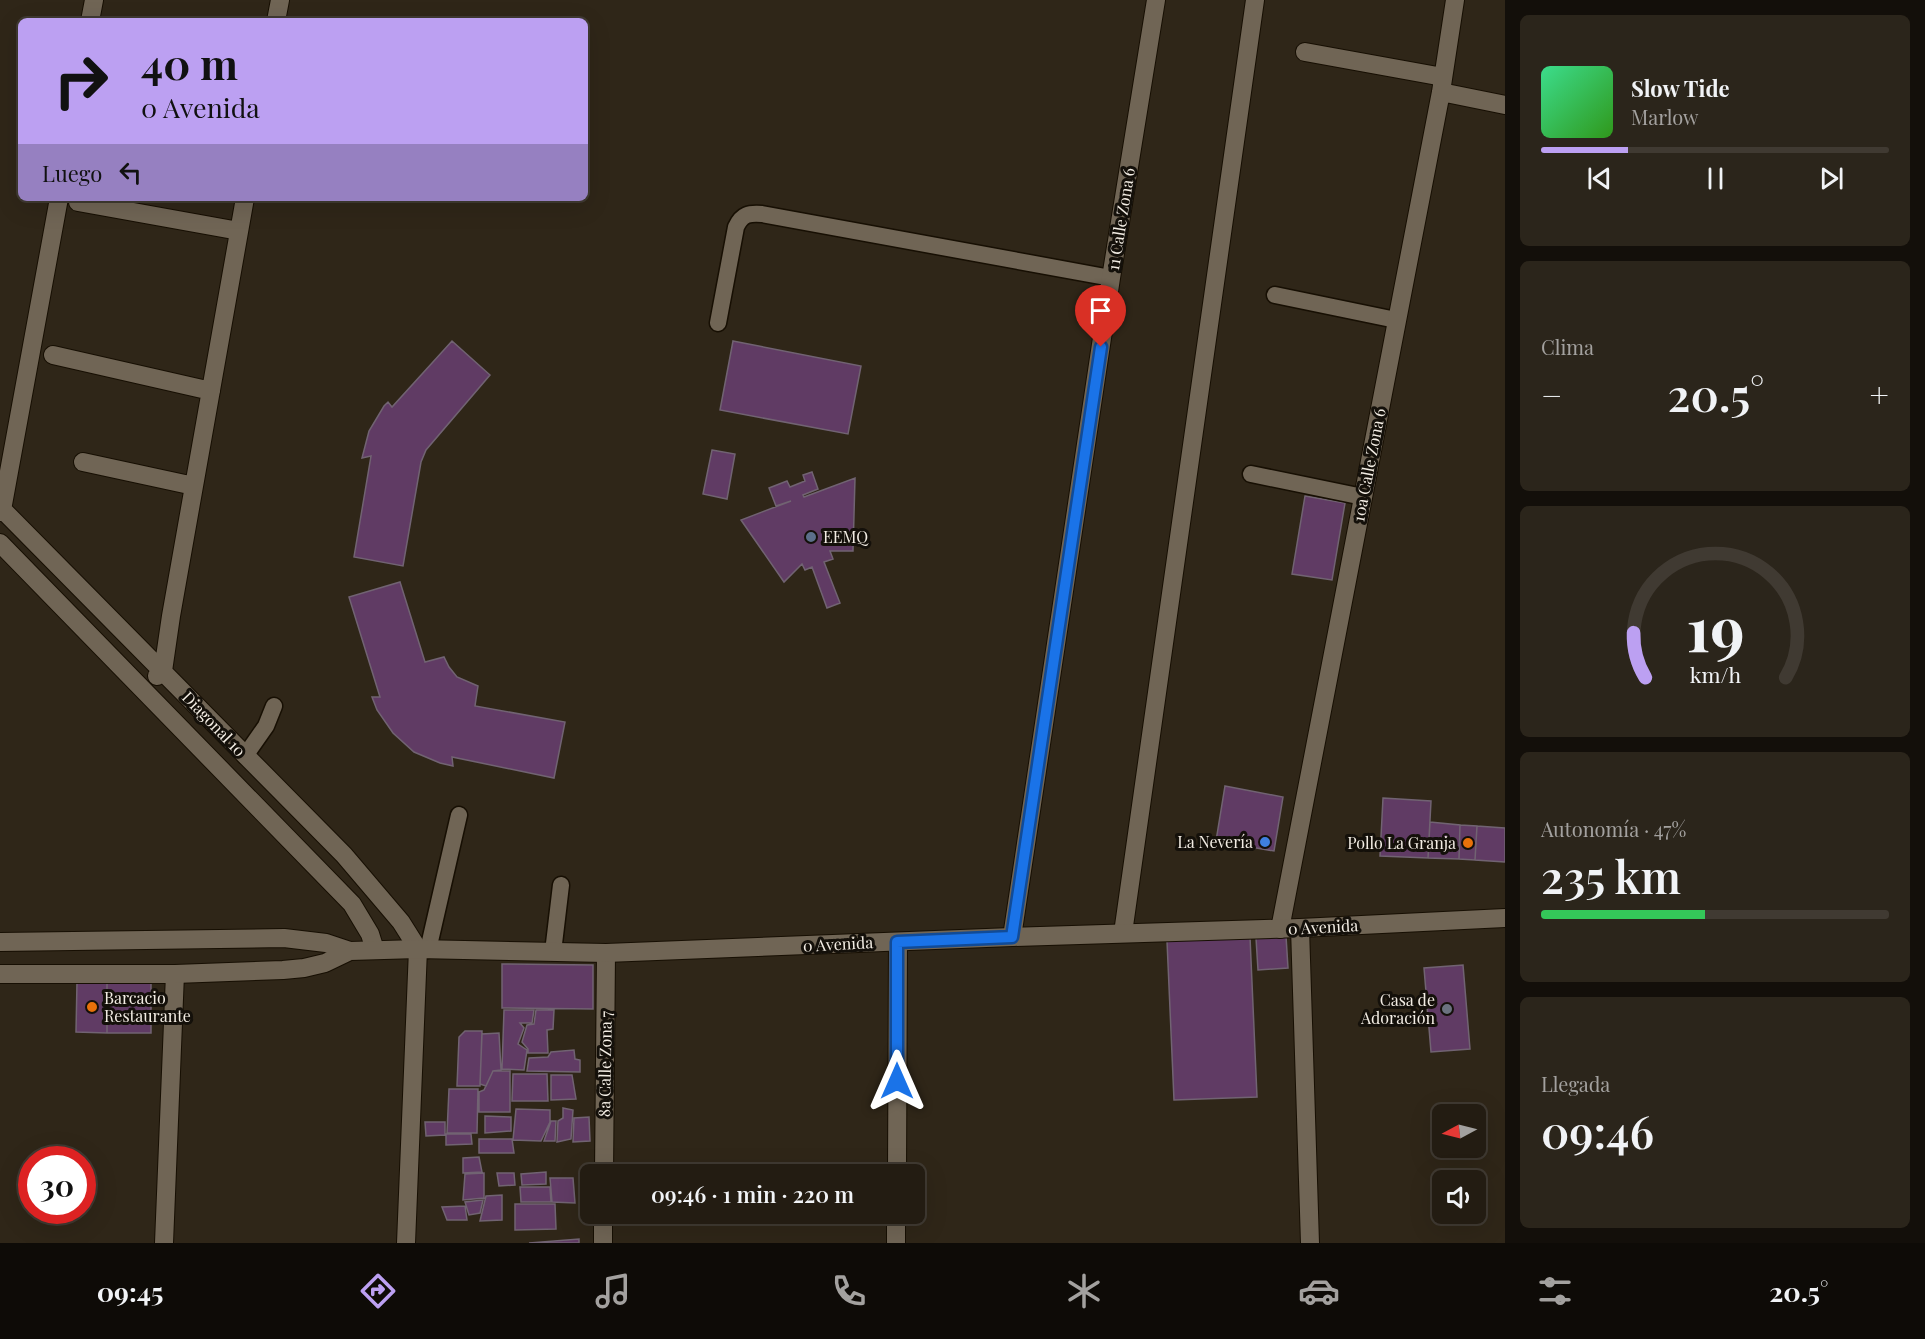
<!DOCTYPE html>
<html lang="es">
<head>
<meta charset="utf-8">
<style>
	:root { --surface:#231c12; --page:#2b251b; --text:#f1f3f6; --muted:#a3a19f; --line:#403a32; --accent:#bca0f2 }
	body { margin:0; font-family:"Playfair Display",serif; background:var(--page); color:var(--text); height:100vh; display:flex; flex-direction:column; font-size:22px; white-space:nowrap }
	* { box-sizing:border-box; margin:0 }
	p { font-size:20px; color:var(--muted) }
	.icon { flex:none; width:33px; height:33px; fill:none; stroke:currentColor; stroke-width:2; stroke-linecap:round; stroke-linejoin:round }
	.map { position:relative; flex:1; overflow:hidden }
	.drawer { display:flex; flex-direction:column; gap:15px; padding:15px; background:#130f0a; width:420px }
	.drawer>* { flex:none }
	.banner { position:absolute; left:18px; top:18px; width:570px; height:183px; border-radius:9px; box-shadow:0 6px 24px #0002,0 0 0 2px var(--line); background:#bca0f2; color:#111; overflow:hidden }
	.needle { width:39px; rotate:263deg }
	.tools { position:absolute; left:1432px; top:1104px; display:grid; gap:12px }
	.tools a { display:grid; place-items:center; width:54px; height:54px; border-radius:9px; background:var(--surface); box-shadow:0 6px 24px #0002,0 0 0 2px var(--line); font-size:30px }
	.speed { position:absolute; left:18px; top:1146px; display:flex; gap:12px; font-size:30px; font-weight:700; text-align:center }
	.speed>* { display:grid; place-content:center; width:78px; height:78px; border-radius:50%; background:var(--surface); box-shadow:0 6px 24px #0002,0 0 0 2px var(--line); line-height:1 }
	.speed .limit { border:9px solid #d22; background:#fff; color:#111 }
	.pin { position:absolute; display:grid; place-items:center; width:51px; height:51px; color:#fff; margin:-62px -26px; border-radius:50% 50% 50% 0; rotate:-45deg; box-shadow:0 0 6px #0007 }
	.pin .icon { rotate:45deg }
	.me { position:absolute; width:66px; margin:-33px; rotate:0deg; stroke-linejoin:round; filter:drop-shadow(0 0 4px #0008) }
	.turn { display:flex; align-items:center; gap:21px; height:126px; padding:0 24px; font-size:27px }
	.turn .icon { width:78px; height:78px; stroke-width:2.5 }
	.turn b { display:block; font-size:42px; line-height:51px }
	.then { display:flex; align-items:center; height:57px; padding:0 24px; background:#0003; gap:12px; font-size:22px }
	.big { font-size:45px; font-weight:600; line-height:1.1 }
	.drawer .widget { flex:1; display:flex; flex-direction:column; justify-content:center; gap:9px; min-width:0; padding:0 21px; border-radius:9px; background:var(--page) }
	.drawer .dial { align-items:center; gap:0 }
	.dial svg { height:156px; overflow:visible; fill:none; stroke:var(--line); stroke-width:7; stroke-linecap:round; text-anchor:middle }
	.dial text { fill:var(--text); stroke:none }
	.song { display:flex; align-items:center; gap:18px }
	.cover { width:72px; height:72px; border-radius:9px; background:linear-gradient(135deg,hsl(150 70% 55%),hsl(110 70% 35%)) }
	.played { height:6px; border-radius:3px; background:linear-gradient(90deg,var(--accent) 25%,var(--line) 25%) }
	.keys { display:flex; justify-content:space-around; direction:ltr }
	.heat { display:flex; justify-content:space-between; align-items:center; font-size:33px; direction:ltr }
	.charge { height:9px; border-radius:4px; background:linear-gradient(90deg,#34c759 47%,var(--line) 0) }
	.trip { position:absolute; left:580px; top:1164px; width:345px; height:60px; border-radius:9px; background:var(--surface); box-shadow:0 6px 24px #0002,0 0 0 2px var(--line); font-weight:600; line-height:60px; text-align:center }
	.dock { display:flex; height:96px; justify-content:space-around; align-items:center; background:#0e0b07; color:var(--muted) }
	.dock .icon { width:42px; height:42px }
	.dock .active { color:var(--accent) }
	.dock b { font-size:27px; color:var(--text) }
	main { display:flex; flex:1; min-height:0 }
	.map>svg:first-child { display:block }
	.building { fill:#603b64; stroke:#716372; stroke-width:1.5 }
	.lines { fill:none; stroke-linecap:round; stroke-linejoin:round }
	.service-casing { stroke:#170f03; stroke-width:19 }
	.minor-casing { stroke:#170f03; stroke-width:20 }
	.tertiary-casing { stroke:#170f03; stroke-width:20 }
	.service { stroke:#706555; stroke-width:16 }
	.minor { stroke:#706555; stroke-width:18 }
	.tertiary { stroke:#706555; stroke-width:18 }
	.route-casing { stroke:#114b97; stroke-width:15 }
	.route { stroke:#1a73e8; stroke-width:10 }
	.service-dot { fill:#5c6f8a; stroke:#14100a; stroke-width:2 }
	.shop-dot { fill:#3f7fe0; stroke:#14100a; stroke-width:2 }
	.food-dot { fill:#e8710a; stroke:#14100a; stroke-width:2 }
	.worship-dot { fill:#6b7280; stroke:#14100a; stroke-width:2 }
	.labels { text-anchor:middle; stroke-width:6; stroke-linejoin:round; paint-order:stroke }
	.street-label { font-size:16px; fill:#f3ede4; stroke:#14100a }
	.poi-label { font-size:16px; fill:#f3ede4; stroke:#14100a; text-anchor:end }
</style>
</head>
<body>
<main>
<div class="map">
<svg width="1505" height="1243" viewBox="0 0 1505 1243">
	<rect width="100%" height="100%" fill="#2f2618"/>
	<path class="building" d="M 452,341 L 490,375 L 426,450 L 421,462 L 403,566 L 354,557 L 371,456 L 362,458 L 369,431 L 384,406 L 388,402 L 392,407 Z
		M 733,341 L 861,366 L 848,434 L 720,410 Z
		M 712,450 L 735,454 L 727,499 L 703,494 Z
		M 812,472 L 818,489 L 803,495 L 804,497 L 855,478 L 853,551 L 830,551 L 833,559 L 824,562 L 840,603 L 827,608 L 812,567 L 805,570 L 802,564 L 784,582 L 741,520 L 791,501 L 776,506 L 769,488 L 787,481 L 790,487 L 805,481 L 803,475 Z
		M 1305,496 L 1345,503 L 1332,580 L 1292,574 Z
		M 400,582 L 425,662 L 444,657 L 449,667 L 457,677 L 478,686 L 475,706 L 565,722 L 554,778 L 452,757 L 453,766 L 440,763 L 414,752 L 393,733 L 377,710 L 372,697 L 380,697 L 349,597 Z
		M 1225,786 L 1283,797 L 1274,851 L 1216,841 Z
		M 1383,798 L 1431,801 L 1428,858 L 1380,856 Z
		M 1430,822 L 1460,825 L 1459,859 L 1428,858 Z
		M 1460,825 L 1477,826 L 1475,860 L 1459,859 Z
		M 1477,826 L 1505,828 L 1505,862 L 1475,860 Z
		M 1286,936 L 1288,968 L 1258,970 L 1256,938 Z
		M 1250,937 L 1257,1097 L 1174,1100 L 1167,941 Z
		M 502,964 L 593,965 L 593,1009 L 502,1008 Z
		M 1463,965 L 1470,1049 L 1431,1052 L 1424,968 Z
		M 77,982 L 107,982 L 107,1033 L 76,1032 Z
		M 107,982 L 151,982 L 151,1033 L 107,1033 Z
		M 504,1010 L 534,1010 L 532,1023 L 520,1023 L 524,1028 L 518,1044 L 527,1050 L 524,1070 L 502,1069 Z
		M 536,1010 L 554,1010 L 553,1029 L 547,1030 L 548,1053 L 528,1053 L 528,1049 L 522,1042 L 527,1025 L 534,1024 Z
		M 465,1031 L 482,1031 L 480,1086 L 457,1086 L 459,1037 Z
		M 499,1033 L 501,1070 L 493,1071 L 486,1086 L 480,1084 L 482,1034 Z
		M 574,1050 L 575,1059 L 580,1060 L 580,1072 L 527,1071 L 529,1058 L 548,1057 L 551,1052 Z
		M 493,1071 L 510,1071 L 510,1112 L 479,1112 L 479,1092 L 484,1090 Z
		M 513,1074 L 547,1074 L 548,1101 L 512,1101 Z
		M 551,1075 L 572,1075 L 576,1099 L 551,1100 Z
		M 449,1089 L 478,1089 L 477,1133 L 447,1133 Z
		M 563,1108 L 573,1110 L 571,1139 L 557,1142 L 558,1121 L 563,1118 Z
		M 516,1109 L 550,1110 L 550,1122 L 541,1141 L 513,1140 Z
		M 485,1116 L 511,1117 L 511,1131 L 485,1133 Z
		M 589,1117 L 590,1141 L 573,1142 L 574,1118 Z
		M 551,1121 L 556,1121 L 555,1141 L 544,1141 Z
		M 425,1122 L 445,1122 L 445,1135 L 426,1136 Z
		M 446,1134 L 471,1134 L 472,1144 L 446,1145 Z
		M 479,1139 L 512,1139 L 514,1153 L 479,1153 Z
		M 479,1157 L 482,1172 L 463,1173 L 463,1158 Z
		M 546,1172 L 546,1184 L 522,1185 L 521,1174 Z
		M 484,1173 L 484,1198 L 463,1200 L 465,1174 Z
		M 497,1173 L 514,1173 L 515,1185 L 499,1186 Z
		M 550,1178 L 573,1178 L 575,1203 L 552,1202 Z
		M 520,1187 L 550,1187 L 551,1202 L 521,1202 Z
		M 502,1195 L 502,1220 L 480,1221 L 486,1196 Z
		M 483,1200 L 480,1213 L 469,1215 L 465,1202 Z
		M 515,1204 L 555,1204 L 556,1229 L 515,1230 Z
		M 465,1206 L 467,1220 L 447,1220 L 442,1207 Z
		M 579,1239 L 579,1243 L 529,1243 Z"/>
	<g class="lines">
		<g class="service-casing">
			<path id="service" d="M 1275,295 L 1396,320
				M 718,323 L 736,227 C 742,214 749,213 762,214 L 1111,278
				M 1251,474 L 1363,497
				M 245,756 L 266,726 L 274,706
				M 428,950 L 459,815
				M 553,952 L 561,885"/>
		</g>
		<g class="minor-casing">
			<path id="minor" d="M 90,21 L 94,0
				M 276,21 L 280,0
				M 1305,52 L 1443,77
				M 1441,92 L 1505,105
				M 78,202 L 239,231
				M 53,355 L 211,391
				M 83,462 L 194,486
				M 0,507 L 344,855 L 401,922 L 418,949 L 406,1243
				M 0,512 L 2,510 L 59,198
				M 0,543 L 352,904 L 370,934 L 375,950
				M 157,676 L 163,671 L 171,616 L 245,198
				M 1300,928 L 1310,1243
				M 1280,929 L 1441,92 L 1455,0
				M 1123,933 L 1255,0
				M 1012,937 L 1111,278 L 1156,0
				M 604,1174 L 606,953
				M 897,1174 L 898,942
				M 164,1243 L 175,974
				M 603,1243 L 603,1214
				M 896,1243 L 896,1214"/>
		</g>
		<g class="tertiary-casing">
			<path id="tertiary" d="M 0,942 L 284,938 L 326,943 L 350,951 L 418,949 L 606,953 L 1012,937 L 1300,928 L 1505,918
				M 0,974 L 175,974 L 283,970 L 304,968 L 325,963 L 350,951"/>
		</g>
		<use href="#service" class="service"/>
		<use href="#minor" class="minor"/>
		<use href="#tertiary" class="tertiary"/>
	</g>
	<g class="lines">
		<g class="route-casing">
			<path id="route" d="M 897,1081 L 897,942 L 1012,937 L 1101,347"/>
		</g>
		<use href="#route" class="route"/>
	</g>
	<circle class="service-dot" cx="811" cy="537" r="6"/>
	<circle class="shop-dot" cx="1265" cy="842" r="6"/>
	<g class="food-dot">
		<circle cx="1468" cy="843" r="6"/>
		<circle cx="92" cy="1007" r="6"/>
	</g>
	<circle class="worship-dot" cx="1447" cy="1009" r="6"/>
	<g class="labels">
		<g class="street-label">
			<text transform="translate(1121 219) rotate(-81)" y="6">11 Calle Zona 6</text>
			<text transform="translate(1369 465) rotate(-79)" y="6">10a Calle Zona 6</text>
			<text transform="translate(214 724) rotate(46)" y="6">Diagonal 10</text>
			<text transform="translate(1323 927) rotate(-3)" y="6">0 Avenida</text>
			<text transform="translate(838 944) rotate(-3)" y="6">0 Avenida</text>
			<text transform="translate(605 1064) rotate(-89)" y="6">8a Calle Zona 7</text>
		</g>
		<g class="poi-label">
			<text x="823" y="543" text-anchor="start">EEMQ</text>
			<text x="1253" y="848">La Nevería</text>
			<text x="1456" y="849">Pollo La Granja</text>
			<text x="104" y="1004" text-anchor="start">Barcacio<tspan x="104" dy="18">Restaurante</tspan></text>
			<text x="1435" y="1006">Casa de<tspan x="1435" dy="18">Adoración</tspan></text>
		</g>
	</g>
</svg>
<div class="tools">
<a><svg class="needle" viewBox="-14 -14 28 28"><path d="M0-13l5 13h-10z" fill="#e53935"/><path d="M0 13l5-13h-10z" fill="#a3a19f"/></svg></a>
<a><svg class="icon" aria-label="sound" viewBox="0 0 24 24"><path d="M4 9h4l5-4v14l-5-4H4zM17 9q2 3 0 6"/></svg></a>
</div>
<div class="speed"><div class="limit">30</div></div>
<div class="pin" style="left:1101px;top:347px;background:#d93025"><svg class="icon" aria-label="arrive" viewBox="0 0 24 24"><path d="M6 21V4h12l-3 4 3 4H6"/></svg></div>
<svg class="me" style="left:897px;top:1081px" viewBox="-20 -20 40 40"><path d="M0-17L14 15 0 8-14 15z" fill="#1a73e8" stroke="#fff" stroke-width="4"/></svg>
<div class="trip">09:46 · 1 min · 220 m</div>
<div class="banner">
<div class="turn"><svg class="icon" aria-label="right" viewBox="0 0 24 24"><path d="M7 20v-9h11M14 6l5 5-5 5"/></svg><div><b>40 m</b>0 Avenida</div></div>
<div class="then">Luego<svg class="icon" aria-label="left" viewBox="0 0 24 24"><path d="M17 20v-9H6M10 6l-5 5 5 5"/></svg></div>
</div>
</div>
<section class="drawer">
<div class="widget">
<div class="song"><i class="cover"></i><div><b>Slow Tide</b><p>Marlow</p></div></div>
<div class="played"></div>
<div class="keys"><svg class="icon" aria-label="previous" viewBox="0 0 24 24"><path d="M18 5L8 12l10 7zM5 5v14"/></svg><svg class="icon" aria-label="pause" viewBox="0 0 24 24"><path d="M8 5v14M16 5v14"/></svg><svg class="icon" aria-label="next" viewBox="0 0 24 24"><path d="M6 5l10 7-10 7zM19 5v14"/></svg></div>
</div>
<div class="widget"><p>Clima</p>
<div class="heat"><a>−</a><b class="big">20.5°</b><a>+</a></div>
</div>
<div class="widget dial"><svg viewBox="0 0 100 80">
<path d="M14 69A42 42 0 1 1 86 69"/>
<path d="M14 69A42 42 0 0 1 8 46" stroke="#bca0f2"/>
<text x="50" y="56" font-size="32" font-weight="700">19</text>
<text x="50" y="72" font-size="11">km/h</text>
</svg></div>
<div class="widget"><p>Autonomía · 47%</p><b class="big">235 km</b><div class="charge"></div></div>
<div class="widget"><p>Llegada</p><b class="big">09:46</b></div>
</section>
</main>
<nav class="dock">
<b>09:45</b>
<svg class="icon active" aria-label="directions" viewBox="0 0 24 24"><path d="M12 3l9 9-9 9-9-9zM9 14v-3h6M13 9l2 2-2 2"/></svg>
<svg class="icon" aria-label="music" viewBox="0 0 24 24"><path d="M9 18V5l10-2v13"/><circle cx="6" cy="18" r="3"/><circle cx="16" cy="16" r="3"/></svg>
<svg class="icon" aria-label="phone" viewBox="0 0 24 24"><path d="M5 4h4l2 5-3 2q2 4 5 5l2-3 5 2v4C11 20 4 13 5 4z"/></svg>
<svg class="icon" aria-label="climate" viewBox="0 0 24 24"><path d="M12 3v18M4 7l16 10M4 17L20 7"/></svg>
<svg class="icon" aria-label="car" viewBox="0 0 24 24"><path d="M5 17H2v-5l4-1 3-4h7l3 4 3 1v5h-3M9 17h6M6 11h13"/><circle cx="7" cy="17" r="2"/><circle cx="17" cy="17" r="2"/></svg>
<svg class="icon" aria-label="filters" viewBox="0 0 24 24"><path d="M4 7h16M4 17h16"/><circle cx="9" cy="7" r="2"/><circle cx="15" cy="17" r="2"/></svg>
<b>20.5°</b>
</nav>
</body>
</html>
